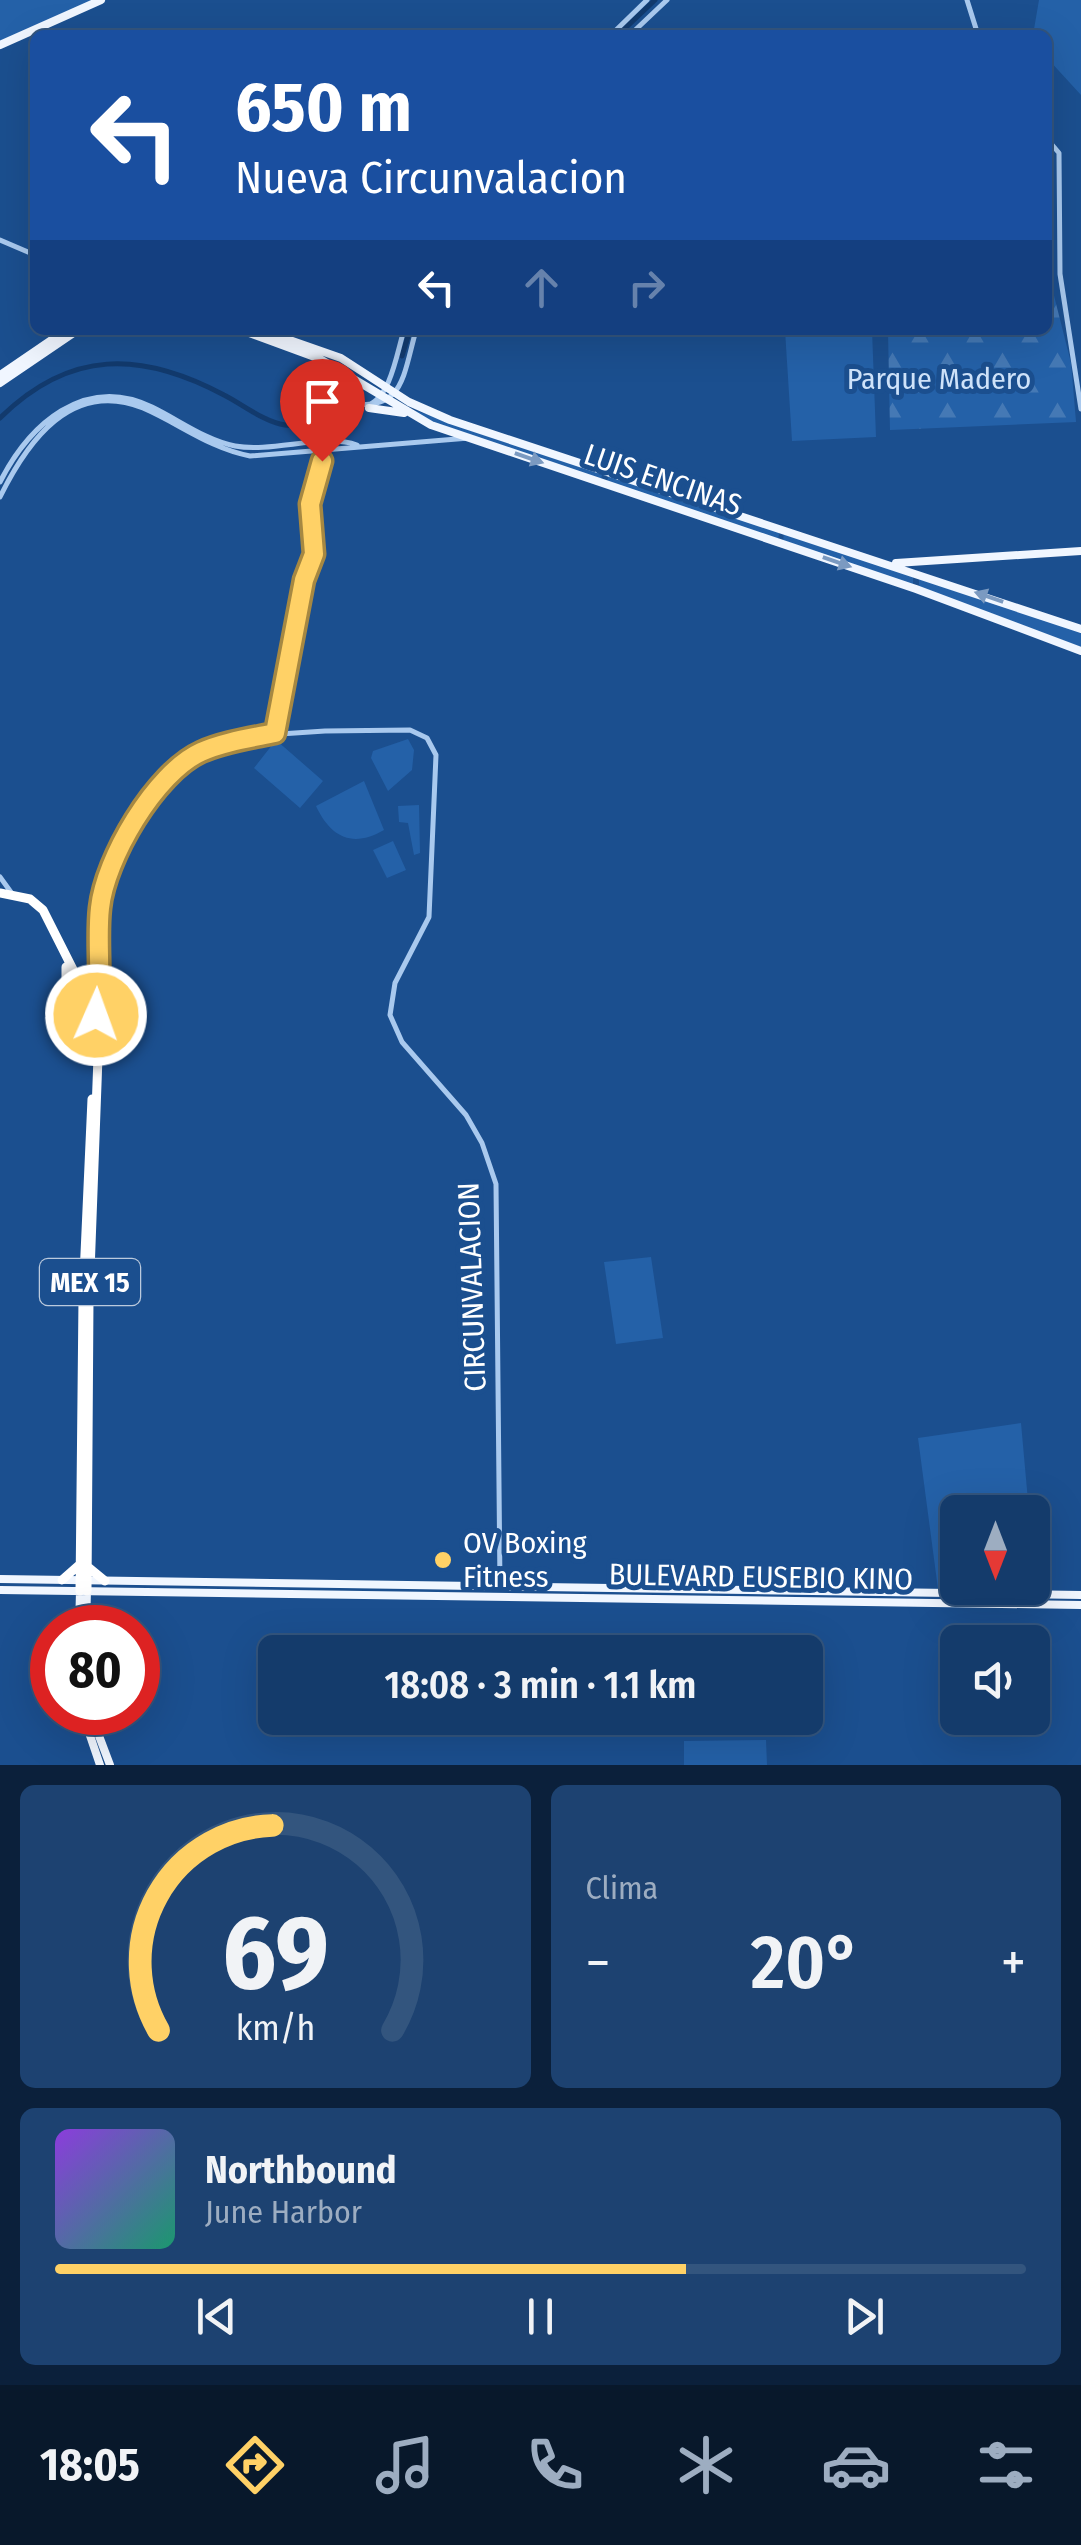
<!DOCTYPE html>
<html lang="es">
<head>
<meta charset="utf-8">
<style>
	:root { --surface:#143b6b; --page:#1d4271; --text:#f1f3f6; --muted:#9dadc1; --line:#33557e; --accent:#ffd166 }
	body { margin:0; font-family:"Fira Sans Condensed",sans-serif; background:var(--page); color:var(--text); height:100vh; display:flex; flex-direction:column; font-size:38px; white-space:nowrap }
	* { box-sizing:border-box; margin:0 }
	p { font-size:32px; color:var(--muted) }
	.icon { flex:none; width:55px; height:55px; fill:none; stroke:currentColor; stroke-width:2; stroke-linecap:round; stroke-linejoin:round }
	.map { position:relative; height:1765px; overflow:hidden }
	.side { display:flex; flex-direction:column; gap:20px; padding:20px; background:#0b203b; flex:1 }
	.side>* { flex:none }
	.banner { position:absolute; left:30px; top:30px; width:1022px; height:305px; border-radius:15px; box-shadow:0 10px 40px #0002,0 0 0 2px var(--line); background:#1a4fa0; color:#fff; overflow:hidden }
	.needle { width:65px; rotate:180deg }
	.controls { position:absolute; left:940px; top:1495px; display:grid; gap:20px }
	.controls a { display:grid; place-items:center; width:110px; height:110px; border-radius:15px; background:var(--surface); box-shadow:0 10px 40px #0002,0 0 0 2px var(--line); font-size:50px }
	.speed { position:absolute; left:30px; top:1605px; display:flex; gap:20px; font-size:50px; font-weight:700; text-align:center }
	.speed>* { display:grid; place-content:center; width:130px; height:130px; border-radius:50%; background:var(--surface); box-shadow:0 10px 40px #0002,0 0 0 2px var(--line); line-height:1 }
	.speed .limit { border:15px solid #d22; background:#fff; color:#111 }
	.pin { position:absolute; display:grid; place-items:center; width:85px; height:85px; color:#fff; margin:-102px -42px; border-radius:50% 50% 50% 0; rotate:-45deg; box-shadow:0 0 10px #0007 }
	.pin .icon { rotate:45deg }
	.me { position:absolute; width:110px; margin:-55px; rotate:2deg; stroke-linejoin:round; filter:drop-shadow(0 0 8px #0008) }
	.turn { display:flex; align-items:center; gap:35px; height:210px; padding:0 40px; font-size:45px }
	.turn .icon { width:130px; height:130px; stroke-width:2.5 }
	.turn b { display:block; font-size:70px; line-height:85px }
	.lanes { display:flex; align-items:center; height:95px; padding:0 40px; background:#0003; justify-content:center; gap:50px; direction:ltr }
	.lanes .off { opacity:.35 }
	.big { font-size:75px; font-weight:600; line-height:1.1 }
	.side .card { flex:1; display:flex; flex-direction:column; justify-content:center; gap:15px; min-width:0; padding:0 35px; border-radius:15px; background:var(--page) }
	.side .dial { align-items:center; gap:0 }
	.dial svg { height:260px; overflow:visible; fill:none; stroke:var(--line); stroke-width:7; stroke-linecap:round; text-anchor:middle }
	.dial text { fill:var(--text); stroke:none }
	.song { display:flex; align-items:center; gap:30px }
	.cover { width:120px; height:120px; border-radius:15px; background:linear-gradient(135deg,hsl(270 70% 55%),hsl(160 70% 35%)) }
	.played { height:10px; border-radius:5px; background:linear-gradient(90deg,var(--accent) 65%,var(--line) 65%) }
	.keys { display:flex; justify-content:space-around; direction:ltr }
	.heat { display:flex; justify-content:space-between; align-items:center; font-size:55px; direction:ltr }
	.side .tiles { flex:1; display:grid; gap:20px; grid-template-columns:1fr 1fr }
	.card:last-child { grid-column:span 2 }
	.trip { position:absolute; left:258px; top:1635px; width:565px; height:100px; border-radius:15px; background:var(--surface); box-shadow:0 10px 40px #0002,0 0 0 2px var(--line); font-weight:600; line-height:100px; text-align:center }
	.menu { display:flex; height:160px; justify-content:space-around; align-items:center; background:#08182b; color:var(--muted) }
	.menu .icon { width:70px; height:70px }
	.menu .on { color:var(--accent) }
	.menu b { font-size:45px; color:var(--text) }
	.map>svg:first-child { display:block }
	.green { fill:#2461a8 }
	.forest { fill:url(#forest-firs) }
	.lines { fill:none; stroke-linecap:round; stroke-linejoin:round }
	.canal { stroke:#123a6d; stroke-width:5 }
	.minor { stroke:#a9c9ee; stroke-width:5 }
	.major { stroke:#f0f6ff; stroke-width:8 }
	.highway { stroke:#fff; stroke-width:9 }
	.oneway { fill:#7b9ac1 }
	.route-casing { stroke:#a68842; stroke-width:25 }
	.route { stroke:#ffd166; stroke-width:18 }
	.poi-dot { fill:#ffd166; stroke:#1b4f8f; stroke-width:4 }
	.labels { text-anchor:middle; stroke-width:10; stroke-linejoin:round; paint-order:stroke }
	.shield { fill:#1b4f8f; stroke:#bbcadd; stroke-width:2.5 }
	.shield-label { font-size:28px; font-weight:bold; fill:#fff }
	.park-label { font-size:30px; fill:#cfe3fa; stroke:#1b4f8f }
	.street-label { font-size:30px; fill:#fff; stroke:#1b4f8f }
	.poi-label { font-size:30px; fill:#fff; stroke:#1b4f8f; text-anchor:start }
</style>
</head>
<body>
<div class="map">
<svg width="1081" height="1765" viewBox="0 0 1081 1765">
	<defs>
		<pattern id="forest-firs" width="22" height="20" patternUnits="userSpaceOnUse" patternTransform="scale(2.5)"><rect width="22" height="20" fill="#2461a8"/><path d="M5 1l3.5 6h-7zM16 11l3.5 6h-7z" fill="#4579b5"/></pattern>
	</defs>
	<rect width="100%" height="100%" fill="#1b4f8f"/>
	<path class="green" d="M 0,0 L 94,0 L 0,41 Z
		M 1039,0 L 1081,0 L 1081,95 L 1048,59 L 1048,35 L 1033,35 Z
		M 785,330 L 872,330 L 876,437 L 792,441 Z
		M 401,406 L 603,471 L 601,479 L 422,419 Z
		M 610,473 L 780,530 L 778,539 L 607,481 Z
		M 784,532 L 913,576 L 913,585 L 783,541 Z
		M 919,577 L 1081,631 L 1081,647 L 919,587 Z
		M 408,739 L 414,750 L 412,770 L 388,791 L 371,758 L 373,751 Z
		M 276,740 L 323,781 L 300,808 L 254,768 Z
		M 364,781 L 384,830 C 353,848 331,838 316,806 Z
		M 419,805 L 420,853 L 414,855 L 408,823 L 399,822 L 398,806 Z
		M 393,841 L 406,870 L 387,878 L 373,850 Z
		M 651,1257 L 663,1338 L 616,1344 L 604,1262 Z
		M 1021,1423 L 1029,1512 L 958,1512 L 958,1588 L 1032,1588 L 1033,1575 L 1034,1593 L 938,1589 L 918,1438 Z
		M 766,1740 L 767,1765 L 684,1765 L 684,1741 Z"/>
	<path class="forest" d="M 1048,272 L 1071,363 L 1076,422 L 890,430 L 888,330 L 1048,330 Z"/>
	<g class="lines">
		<path class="canal" d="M 618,35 L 655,0
			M 402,356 L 410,330
			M 0,418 C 70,349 141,351 224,395 C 242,404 264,422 285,425 C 305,427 319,417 332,404"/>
		<path class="minor" d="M 967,0 L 978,35
			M 611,35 L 647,0
			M 630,35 L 667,0
			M 1048,140 L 1059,153 L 1060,274 L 1081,409
			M 0,240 L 35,255
			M 368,405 C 391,397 397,352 404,330
			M 0,482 C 29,425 84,374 152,407 C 179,420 205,440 235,446 C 273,453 324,433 357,445
			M 0,497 C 27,442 71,379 143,408 C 180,424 209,448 250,456 L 469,438
			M 275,732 L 304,579 L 314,554 L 312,491 L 340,402 C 403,415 402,381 416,330
			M 0,877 L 13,895
			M 79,987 L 97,975 L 100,908 L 110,870 L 155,791 L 182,763 L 202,752 L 265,735 L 325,731 L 410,730 L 427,738 L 436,755 L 429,917 L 395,983 L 390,1015 L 402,1042 L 466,1115 L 482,1143 L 496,1184 L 500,1586"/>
		<path class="major" d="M 0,45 L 101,0
			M 241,330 L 320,359 L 431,425 L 916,589 L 1081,651
			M 261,330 L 341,358 L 409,402 L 450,420 L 1081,629
			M 0,375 L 66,330
			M 0,383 L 78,330
			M 369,408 L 404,413
			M 896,563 L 1081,551
			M 0,1579 L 1081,1595
			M 0,1590 L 1081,1605
			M 79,1628 L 80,1591
			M 86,1628 L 87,1591
			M 82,1712 L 100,1765
			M 90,1712 L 110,1765"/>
		<path class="highway" d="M 0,893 L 30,899 L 43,910 L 96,1015 L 99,1030 L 89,1299 L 87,1591
			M 66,967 L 66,990
			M 73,983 L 94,1038
			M 97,1012 L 97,975
			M 88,1567 L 105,1581
			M 62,1580 L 79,1565
			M 80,1591 L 83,1298 L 92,1099"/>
	</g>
	<defs><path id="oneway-solid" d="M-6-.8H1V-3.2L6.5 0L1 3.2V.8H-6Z" transform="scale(2.5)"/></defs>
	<g class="oneway">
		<use href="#oneway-solid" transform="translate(529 458) rotate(19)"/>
		<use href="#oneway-solid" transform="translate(837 562) rotate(19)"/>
		<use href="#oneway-solid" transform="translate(989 597) rotate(-161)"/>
	</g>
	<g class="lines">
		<g class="route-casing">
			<path id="route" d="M 96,1015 C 103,981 96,943 100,908 C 105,859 155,773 201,752 C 223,742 251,738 275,733 L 304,580 L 314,554 L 310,504 L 322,461"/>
		</g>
		<use href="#route" class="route"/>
	</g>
	<circle class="poi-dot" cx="443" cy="1560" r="10"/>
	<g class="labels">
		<rect class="shield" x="40" y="1259" width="100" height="46" rx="8"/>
		<g class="shield-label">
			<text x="90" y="1292">MEX 15</text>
		</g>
		<g class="park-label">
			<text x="939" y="389">Parque Madero</text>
		</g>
		<g class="street-label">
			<text transform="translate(663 480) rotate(19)" y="10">LUIS ENCINAS</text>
			<text transform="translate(472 1287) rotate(-92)" y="10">CIRCUNVALACION</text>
			<text transform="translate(761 1577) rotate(1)" y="10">BULEVARD EUSEBIO KINO</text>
		</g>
		<g class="poi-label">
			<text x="463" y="1553">OV Boxing<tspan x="463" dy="34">Fitness</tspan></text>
		</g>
	</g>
</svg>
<div class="controls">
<a><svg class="needle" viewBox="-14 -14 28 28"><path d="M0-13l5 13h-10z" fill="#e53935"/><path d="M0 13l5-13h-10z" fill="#9dadc1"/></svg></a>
<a><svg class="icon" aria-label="sound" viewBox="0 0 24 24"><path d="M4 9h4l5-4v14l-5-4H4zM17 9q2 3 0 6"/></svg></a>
</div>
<div class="speed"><div class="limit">80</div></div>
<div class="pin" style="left:322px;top:461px;background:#d93025"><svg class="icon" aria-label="arrive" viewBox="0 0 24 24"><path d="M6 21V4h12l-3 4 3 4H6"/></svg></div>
<svg class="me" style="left:96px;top:1015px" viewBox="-20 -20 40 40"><circle r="17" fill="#ffd166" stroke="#fff" stroke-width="3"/><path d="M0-11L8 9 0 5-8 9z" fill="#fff"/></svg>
<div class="trip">18:08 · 3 min · 1.1 km</div>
<div class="banner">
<div class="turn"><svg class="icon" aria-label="left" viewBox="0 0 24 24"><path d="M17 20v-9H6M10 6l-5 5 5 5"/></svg><div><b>650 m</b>Nueva Circunvalacion</div></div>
<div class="lanes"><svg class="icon" aria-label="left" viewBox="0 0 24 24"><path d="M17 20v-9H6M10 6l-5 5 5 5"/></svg><svg class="icon off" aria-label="ahead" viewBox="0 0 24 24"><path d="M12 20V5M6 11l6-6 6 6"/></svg><svg class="icon off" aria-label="right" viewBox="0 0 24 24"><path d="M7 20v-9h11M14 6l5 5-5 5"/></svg></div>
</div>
</div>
<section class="side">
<div class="tiles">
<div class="card dial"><svg viewBox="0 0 100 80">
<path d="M14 69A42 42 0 1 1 86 69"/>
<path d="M14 69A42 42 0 0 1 49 6" stroke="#ffd166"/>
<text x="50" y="56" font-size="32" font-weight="700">69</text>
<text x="50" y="72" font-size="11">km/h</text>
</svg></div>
<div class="card"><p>Clima</p>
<div class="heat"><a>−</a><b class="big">20°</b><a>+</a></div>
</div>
<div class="card">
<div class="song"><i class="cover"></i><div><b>Northbound</b><p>June Harbor</p></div></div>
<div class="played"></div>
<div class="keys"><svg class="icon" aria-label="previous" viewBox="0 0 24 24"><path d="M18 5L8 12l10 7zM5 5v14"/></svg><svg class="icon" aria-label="pause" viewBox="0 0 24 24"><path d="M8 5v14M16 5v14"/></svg><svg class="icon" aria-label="next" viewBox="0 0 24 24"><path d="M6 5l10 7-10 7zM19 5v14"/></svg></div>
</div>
</div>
</section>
<nav class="menu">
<b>18:05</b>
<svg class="icon on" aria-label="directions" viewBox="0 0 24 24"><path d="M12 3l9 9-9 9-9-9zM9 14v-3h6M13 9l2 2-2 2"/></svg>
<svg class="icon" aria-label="music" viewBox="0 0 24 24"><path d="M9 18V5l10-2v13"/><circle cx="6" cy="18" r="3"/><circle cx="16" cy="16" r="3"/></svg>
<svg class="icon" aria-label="phone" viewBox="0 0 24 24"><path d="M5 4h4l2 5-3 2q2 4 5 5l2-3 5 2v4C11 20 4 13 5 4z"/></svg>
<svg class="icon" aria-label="climate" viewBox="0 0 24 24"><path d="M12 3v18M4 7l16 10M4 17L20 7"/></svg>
<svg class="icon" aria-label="car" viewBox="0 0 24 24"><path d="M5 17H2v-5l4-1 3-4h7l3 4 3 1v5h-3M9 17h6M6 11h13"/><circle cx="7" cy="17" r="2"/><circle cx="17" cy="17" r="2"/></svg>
<svg class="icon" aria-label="filters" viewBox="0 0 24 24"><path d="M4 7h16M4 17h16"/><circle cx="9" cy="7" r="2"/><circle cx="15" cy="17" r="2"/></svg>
</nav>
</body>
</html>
